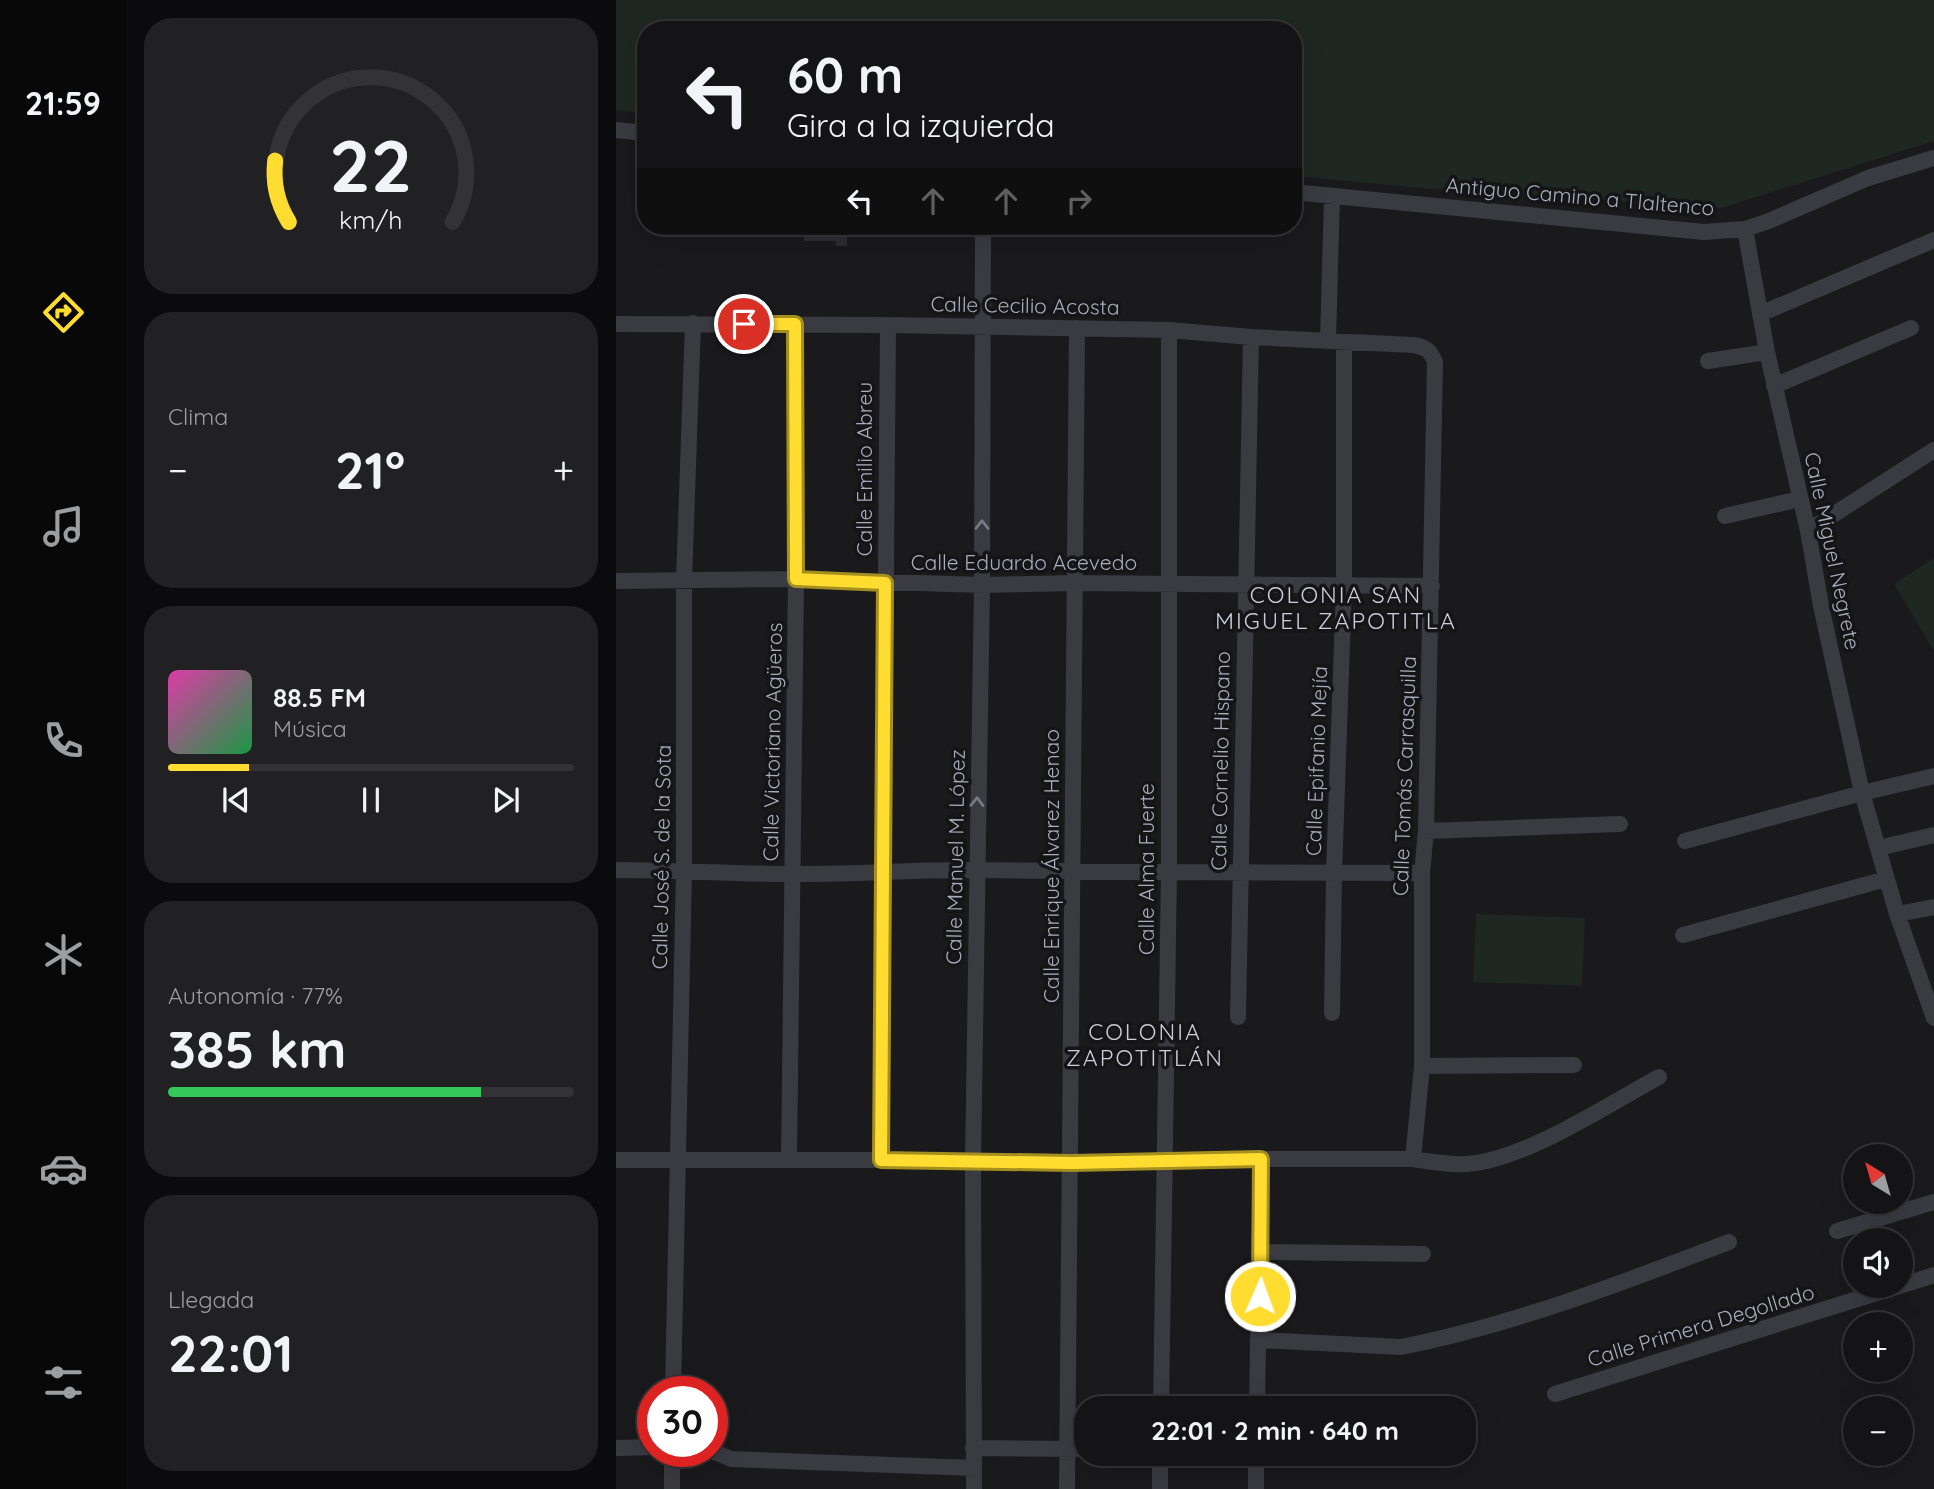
<!DOCTYPE html>
<html lang="es">
<head>
<meta charset="utf-8">
<style>
	:root { --surface:#141315; --page:#212022; --text:#f1f3f6; --muted:#9d9ea0; --line:#333234; --accent:#fedc30 }
	body { margin:0; font-family:Quicksand,sans-serif; background:var(--page); color:var(--text); height:100vh; display:flex; flex-direction:column; font-size:26px; white-space:nowrap }
	* { box-sizing:border-box; margin:0 }
	p { font-size:23px; color:var(--muted) }
	.icon { flex:none; width:38px; height:38px; fill:none; stroke:currentColor; stroke-width:2; stroke-linecap:round; stroke-linejoin:round }
	.map { position:relative; flex:1; overflow:hidden }
	.panel { display:flex; flex-direction:column; gap:18px; padding:18px; background:#0b0a0c; width:490px }
	.panel>* { flex:none }
	.guide { position:absolute; left:21px; top:21px; width:665px; height:214px; border-radius:28px; box-shadow:0 7px 28px #0002,0 0 0 2px var(--line); background:#141315; color:var(--text); overflow:hidden }
	.needle { width:46px; rotate:323deg }
	.buttons { position:absolute; left:1227px; top:1144px; display:grid; gap:14px }
	.buttons a { display:grid; place-items:center; width:70px; height:70px; border-radius:50%; background:var(--surface); box-shadow:0 7px 28px #0002,0 0 0 2px var(--line); font-size:35px }
	.speed { position:absolute; left:21px; top:1376px; display:flex; gap:14px; font-size:35px; font-weight:700; text-align:center }
	.speed>* { display:grid; place-content:center; width:91px; height:91px; border-radius:50%; background:var(--surface); box-shadow:0 7px 28px #0002,0 0 0 2px var(--line); line-height:1 }
	.speed .limit { border:10px solid #d22; background:#fff; color:#111 }
	.pin { position:absolute; display:grid; place-items:center; width:60px; height:60px; color:#fff; margin:-30px; border:4px solid #fff; border-radius:50%; box-shadow:0 2px 7px #0007 }
	.me { position:absolute; width:77px; margin:-38px; rotate:2deg; stroke-linejoin:round; filter:drop-shadow(0 0 5px #0008) }
	.turn { display:flex; align-items:center; gap:24px; height:147px; padding:0 35px; font-size:32px }
	.turn .icon { width:91px; height:91px; stroke-width:2.5 }
	.turn b { display:block; font-size:49px; line-height:60px }
	.lanes { display:flex; align-items:center; height:66px; padding:0 35px; background:#0003; justify-content:center; gap:35px; direction:ltr }
	.lanes .off { opacity:.35 }
	.big { font-size:52px; font-weight:700; line-height:1.1 }
	.panel .widget { flex:1; display:flex; flex-direction:column; justify-content:center; gap:10px; min-width:0; padding:0 24px; border-radius:28px; background:var(--page) }
	.panel .dial { align-items:center; gap:0 }
	.dial svg { height:182px; overflow:visible; fill:none; stroke:var(--line); stroke-width:7; stroke-linecap:round; text-anchor:middle }
	.dial text { fill:var(--text); stroke:none }
	.song { display:flex; align-items:center; gap:21px }
	.cover { width:84px; height:84px; border-radius:10px; background:linear-gradient(135deg,hsl(320 70% 55%),hsl(140 70% 35%)) }
	.played { height:7px; border-radius:4px; background:linear-gradient(90deg,var(--accent) 20%,var(--line) 20%) }
	.keys { display:flex; justify-content:space-around; direction:ltr }
	.heat { display:flex; justify-content:space-between; align-items:center; font-size:38px; direction:ltr }
	.charge { height:10px; border-radius:5px; background:linear-gradient(90deg,#34c759 77%,var(--line) 0) }
	.trip { position:absolute; left:458px; top:1396px; width:402px; height:70px; border-radius:28px; background:var(--surface); box-shadow:0 7px 28px #0002,0 0 0 2px var(--line); font-weight:700; line-height:70px; text-align:center }
	main { display:flex; flex:1; min-height:0 }
	.tab-bar { display:flex; flex-direction:column; width:126px; justify-content:space-around; align-items:center; background:#080808; color:var(--muted) }
	.tab-bar .icon { width:49px; height:49px }
	.tab-bar .on { color:var(--accent) }
	.tab-bar b { font-size:32px; color:var(--text) }
	.map>svg:first-child { display:block }
	.green { fill:#1f2722 }
	.building { fill:#2d2c30 }
	.lines { fill:none; stroke-linecap:round; stroke-linejoin:round }
	.minor { stroke:#3a3a41; stroke-width:16 }
	.oneway { stroke:#787985 }
	.route-casing { stroke:#a58f1f; stroke-width:18 }
	.route { stroke:#fedc30; stroke-width:12 }
	.labels { text-anchor:middle; stroke-width:7; stroke-linejoin:round; paint-order:stroke }
	.street-label { font-size:21px; fill:#abadbc; stroke:#151417 }
	.neighbourhood-label { font-size:23px; letter-spacing:2px; fill:#cccdd8; stroke:#151417 }
</style>
</head>
<body>
<main>
<nav class="tab-bar">
<b>21:59</b>
<svg class="icon on" aria-label="directions" viewBox="0 0 24 24"><path d="M12 3l9 9-9 9-9-9zM9 14v-3h6M13 9l2 2-2 2"/></svg>
<svg class="icon" aria-label="music" viewBox="0 0 24 24"><path d="M9 18V5l10-2v13"/><circle cx="6" cy="18" r="3"/><circle cx="16" cy="16" r="3"/></svg>
<svg class="icon" aria-label="phone" viewBox="0 0 24 24"><path d="M5 4h4l2 5-3 2q2 4 5 5l2-3 5 2v4C11 20 4 13 5 4z"/></svg>
<svg class="icon" aria-label="climate" viewBox="0 0 24 24"><path d="M12 3v18M4 7l16 10M4 17L20 7"/></svg>
<svg class="icon" aria-label="car" viewBox="0 0 24 24"><path d="M5 17H2v-5l4-1 3-4h7l3 4 3 1v5h-3M9 17h6M6 11h13"/><circle cx="7" cy="17" r="2"/><circle cx="17" cy="17" r="2"/></svg>
<svg class="icon" aria-label="filters" viewBox="0 0 24 24"><path d="M4 7h16M4 17h16"/><circle cx="9" cy="7" r="2"/><circle cx="15" cy="17" r="2"/></svg>
</nav>
<section class="panel">
<div class="widget dial"><svg viewBox="0 0 100 80">
<path d="M14 69A42 42 0 1 1 86 69"/>
<path d="M14 69A42 42 0 0 1 8 42" stroke="#fedc30"/>
<text x="50" y="56" font-size="32" font-weight="700">22</text>
<text x="50" y="72" font-size="11">km/h</text>
</svg></div>
<div class="widget"><p>Clima</p>
<div class="heat"><a>−</a><b class="big">21°</b><a>+</a></div>
</div>
<div class="widget">
<div class="song"><i class="cover"></i><div><b>88.5 FM</b><p>Música</p></div></div>
<div class="played"></div>
<div class="keys"><svg class="icon" aria-label="previous" viewBox="0 0 24 24"><path d="M18 5L8 12l10 7zM5 5v14"/></svg><svg class="icon" aria-label="pause" viewBox="0 0 24 24"><path d="M8 5v14M16 5v14"/></svg><svg class="icon" aria-label="next" viewBox="0 0 24 24"><path d="M6 5l10 7-10 7zM19 5v14"/></svg></div>
</div>
<div class="widget"><p>Autonomía · 77%</p><b class="big">385 km</b><div class="charge"></div></div>
<div class="widget"><p>Llegada</p><b class="big">22:01</b></div>
</section>
<div class="map">
<svg width="1318" height="1489" viewBox="0 0 1318 1489">
	<rect width="100%" height="100%" fill="#1a191c"/>
	<path class="green" d="M 0,0 L 1318,0 L 1318,141 L 1105,208 L 816,189 L 677,176 L 677,30 L 30,30 L 30,113 L 0,110 Z
		M 1318,558 L 1318,651 L 1278,584 Z
		M 860,914 L 969,918 L 966,986 L 857,982 Z"/>
	<path class="building" d="M 188,226 L 231,226 L 231,246 L 220,246 L 220,241 L 188,241 Z"/>
	<g class="lines">
		<path class="minor" d="M 0,130 L 30,133
			M 677,192 L 1088,232 L 1129,229 L 1153,221 L 1252,178 L 1318,158
			M 1129,229 L 1151,352 L 1192,531 L 1205,606 L 1246,793 L 1281,914 L 1318,1018
			M 1144,314 L 1318,240
			M 0,324 L 272,325 L 553,330 L 635,337 L 797,345 C 810,347 814,350 819,362 L 810,831 L 806,873 L 806,1066 L 797,1159
			M 712,341 L 716,196
			M 1092,361 L 1151,352
			M 1158,386 L 1295,328
			M 1109,516 L 1184,499
			M 1192,531 L 1318,450
			M 0,581 L 180,579 L 366,585 L 459,583 L 816,586
			M 810,831 L 1004,824
			M 1069,841 L 1246,793 L 1318,776
			M 1262,848 L 1318,835
			M 0,870 C 58,870 117,874 175,874 C 237,875 299,869 360,870 C 509,872 657,873 806,873
			M 1281,914 L 1318,907
			M 1067,935 L 1270,879
			M 716,1013 L 718,873 L 728,586 L 728,343
			M 622,1017 L 635,337
			M 806,1066 L 958,1065
			M 173,1159 L 180,579 L 179,324
			M 0,1160 L 265,1160 L 456,1163 L 645,1159 L 797,1159 C 815,1162 833,1165 851,1164 C 909,1160 991,1105 1043,1077
			M 265,1160 L 272,325
			M 1221,1231 L 1318,1202
			M 645,1252 L 807,1254
			M 1284,1286 L 1318,1275
			M 642,1340 L 785,1347 C 897,1325 1006,1283 1113,1242
			M 57,1391 L 68,870 L 68,581 L 77,323
			M 939,1394 L 1283,1286
			M 545,1409 L 553,871 L 553,330
			M 641,1409 L 645,1159
			M 0,1448 L 37,1447
			M 357,1448 L 471,1449
			M 96,1451 L 115,1459 L 358,1468
			M 56,1489 L 56,1451
			M 358,1489 L 357,1161 L 366,585 L 367,226
			M 451,1489 L 461,328
			M 544,1489 L 544,1454
			M 640,1489 L 640,1454"/>
	</g>
	<defs><path id="oneway-chevron" d="M-2-3.5L2.5 0L-2 3.5" fill="none" stroke-width="1.6" stroke-linecap="round" stroke-linejoin="round" transform="scale(1.75)"/></defs>
	<g class="oneway">
		<use href="#oneway-chevron" transform="translate(366 525) rotate(-90)"/>
		<use href="#oneway-chevron" transform="translate(361 802) rotate(-89)"/>
	</g>
	<g class="lines">
		<g class="route-casing">
			<path id="route" d="M 128,324 L 179,324 L 180,579 L 269,583 L 265,1160 L 456,1163 L 645,1159 L 644,1296"/>
		</g>
		<use href="#route" class="route"/>
	</g>
	<g class="labels">
		<g class="street-label">
			<text transform="translate(964 197) rotate(5)" y="7">Antiguo Camino a Tlaltenco</text>
			<text transform="translate(409 306) rotate(1)" y="7">Calle Cecilio Acosta</text>
			<text transform="translate(249 469) rotate(-90)" y="7">Calle Emilio Abreu</text>
			<text transform="translate(1216 551) rotate(78)" y="7">Calle Miguel Negrete</text>
			<text x="408" y="570">Calle Eduardo Acevedo</text>
			<text transform="translate(157 742) rotate(-89)" y="7">Calle Victoriano Agüeros</text>
			<text transform="translate(605 761) rotate(-89)" y="7">Calle Cornelio Hispano</text>
			<text transform="translate(701 761) rotate(-88)" y="7">Calle Epifanio Mejía</text>
			<text transform="translate(789 776) rotate(-88)" y="7">Calle Tomás Carrasquilla</text>
			<text transform="translate(46 857) rotate(-89)" y="7">Calle José S. de la Sota</text>
			<text transform="translate(340 857) rotate(-89)" y="7">Calle Manuel M. López</text>
			<text transform="translate(436 866) rotate(-90)" y="7">Calle Enrique Álvarez Henao</text>
			<text transform="translate(531 869) rotate(-90)" y="7">Calle Alma Fuerte</text>
			<text transform="translate(1085 1326) rotate(-17)" y="7">Calle Primera Degollado</text>
		</g>
		<g class="neighbourhood-label">
			<text x="720" y="603">COLONIA SAN<tspan x="720" dy="26">MIGUEL ZAPOTITLA</tspan></text>
			<text x="529" y="1040">COLONIA<tspan x="529" dy="26">ZAPOTITLÁN</tspan></text>
		</g>
	</g>
</svg>
<div class="buttons">
<a><svg class="needle" viewBox="-14 -14 28 28"><path d="M0-13l5 13h-10z" fill="#e53935"/><path d="M0 13l5-13h-10z" fill="#9d9ea0"/></svg></a>
<a><svg class="icon" aria-label="sound" viewBox="0 0 24 24"><path d="M4 9h4l5-4v14l-5-4H4zM17 9q2 3 0 6"/></svg></a>
<a>+</a>
<a>−</a>
</div>
<div class="speed"><div class="limit">30</div></div>
<div class="pin" style="left:128px;top:324px;background:#d93025"><svg class="icon" aria-label="arrive" viewBox="0 0 24 24"><path d="M6 21V4h12l-3 4 3 4H6"/></svg></div>
<svg class="me" style="left:644px;top:1296px" viewBox="-20 -20 40 40"><circle r="17" fill="#fedc30" stroke="#fff" stroke-width="3"/><path d="M0-11L8 9 0 5-8 9z" fill="#fff"/></svg>
<div class="trip">22:01 · 2 min · 640 m</div>
<div class="guide">
<div class="turn"><svg class="icon" aria-label="left" viewBox="0 0 24 24"><path d="M17 20v-9H6M10 6l-5 5 5 5"/></svg><div><b>60 m</b>Gira a la izquierda</div></div>
<div class="lanes"><svg class="icon" aria-label="left" viewBox="0 0 24 24"><path d="M17 20v-9H6M10 6l-5 5 5 5"/></svg><svg class="icon off" aria-label="ahead" viewBox="0 0 24 24"><path d="M12 20V5M6 11l6-6 6 6"/></svg><svg class="icon off" aria-label="ahead" viewBox="0 0 24 24"><path d="M12 20V5M6 11l6-6 6 6"/></svg><svg class="icon off" aria-label="right" viewBox="0 0 24 24"><path d="M7 20v-9h11M14 6l5 5-5 5"/></svg></div>
</div>
</div>
</main>
</body>
</html>
